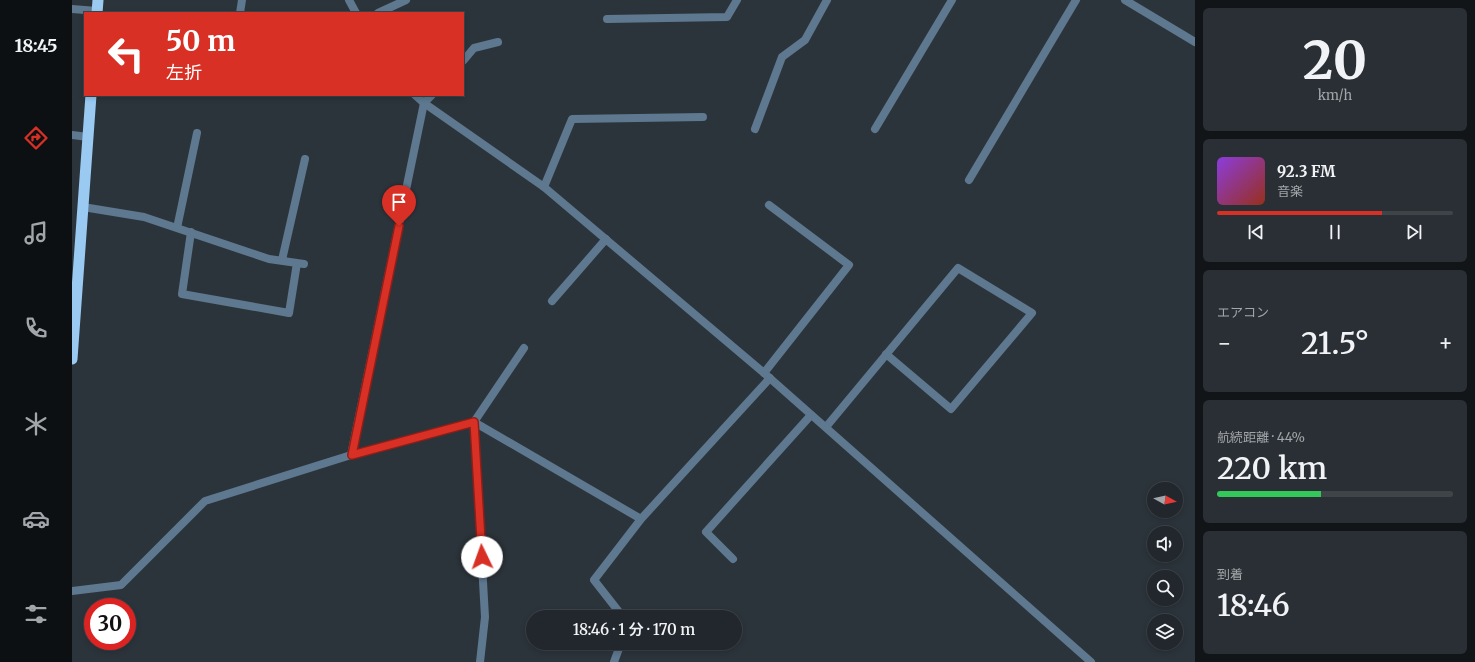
<!DOCTYPE html>
<html lang="ja">
<head>
<meta charset="utf-8">
<style>
	:root { --surface:#21272c; --page:#292f34; --text:#f1f3f6; --muted:#a2a5a9; --line:#3e4448; --accent:#d93025 }
	body { margin:0; font-family:Merriweather,"Noto Sans JP",serif; background:var(--page); color:var(--text); height:100vh; display:flex; flex-direction:column; font-size:15px; white-space:nowrap }
	* { box-sizing:border-box; margin:0 }
	p { font-size:13px; color:var(--muted) }
	.icon { flex:none; width:22px; height:22px; fill:none; stroke:currentColor; stroke-width:2; stroke-linecap:round; stroke-linejoin:round }
	.map { position:relative; flex:1; overflow:hidden }
	.sheet { display:flex; flex-direction:column; gap:8px; padding:8px; background:#121518; width:280px }
	.sheet>* { flex:none }
	.banner { position:absolute; left:12px; top:12px; width:380px; height:84px; border-radius:0px; box-shadow:0 2px 6px #0003,0 0 0 1px var(--line); background:#d93025; color:#fff; overflow:hidden }
	.needle { width:26px; rotate:98deg }
	.buttons { position:absolute; left:1075px; top:482px; display:grid; gap:8px }
	.buttons a { display:grid; place-items:center; width:36px; height:36px; border-radius:50%; background:var(--surface); box-shadow:0 2px 6px #0003,0 0 0 1px var(--line); font-size:20px }
	.speed { position:absolute; left:12px; top:598px; display:flex; gap:8px; font-size:20px; font-weight:700; text-align:center }
	.speed>* { display:grid; place-content:center; width:52px; height:52px; border-radius:50%; background:var(--surface); box-shadow:0 2px 6px #0003,0 0 0 1px var(--line); line-height:1 }
	.speed .limit { border:6px solid #d22; background:#fff; color:#111 }
	.pin { position:absolute; display:grid; place-items:center; width:34px; height:34px; color:#fff; margin:-41px -17px; border-radius:50% 50% 50% 0; rotate:-45deg; box-shadow:0 0 4px #0007 }
	.pin .icon { rotate:45deg }
	.me { position:absolute; width:44px; margin:-22px; rotate:357deg; stroke-linejoin:round; filter:drop-shadow(0 0 3px #0008) }
	.turn { display:flex; align-items:center; gap:14px; height:84px; padding:0 16px; font-size:18px }
	.turn .icon { width:52px; height:52px; stroke-width:2.5 }
	.turn b { display:block; font-size:28px; line-height:34px }
	.big { font-size:30px; font-weight:600; line-height:1.1 }
	.sheet .widget { flex:1; display:flex; flex-direction:column; justify-content:center; gap:6px; min-width:0; padding:0 14px; border-radius:6px; background:var(--page) }
	.sheet .dial { align-items:center; gap:0 }
	.dial b { font-size:52px; line-height:1 }
	.song { display:flex; align-items:center; gap:12px }
	.cover { width:48px; height:48px; border-radius:6px; background:linear-gradient(135deg,hsl(270 70% 55%),hsl(10 70% 35%)) }
	.played { height:4px; border-radius:2px; background:linear-gradient(90deg,var(--accent) 70%,var(--line) 70%) }
	.keys { display:flex; justify-content:space-around; direction:ltr }
	.heat { display:flex; justify-content:space-between; align-items:center; font-size:22px; direction:ltr }
	.charge { height:6px; border-radius:3px; background:linear-gradient(90deg,#34c759 44%,var(--line) 0) }
	.trip { position:absolute; left:454px; top:610px; width:216px; height:40px; border-radius:20px; background:var(--surface); box-shadow:0 2px 6px #0003,0 0 0 1px var(--line); font-weight:600; line-height:40px; text-align:center }
	main { display:flex; flex:1; min-height:0 }
	.tabs { display:flex; flex-direction:column; width:72px; justify-content:space-around; align-items:center; background:#0d1012; color:var(--muted) }
	.tabs .icon { width:28px; height:28px }
	.tabs .current { color:var(--accent) }
	.tabs b { font-size:18px; color:var(--text) }
	.map>svg:first-child { display:block }
	.lines { fill:none; stroke-linecap:round; stroke-linejoin:round }
	.service { stroke:#5e788f; stroke-width:8 }
	.minor { stroke:#5e788f; stroke-width:8 }
	.tertiary { stroke:#5e788f; stroke-width:8 }
	.trunk { stroke:#9acaf2; stroke-width:11 }
	.route-casing { stroke:#8d1f18; stroke-width:10 }
	.route { stroke:#d93025; stroke-width:7 }
</style>
</head>
<body>
<main>
<nav class="tabs">
<b>18:45</b>
<svg class="icon current" aria-label="directions" viewBox="0 0 24 24"><path d="M12 3l9 9-9 9-9-9zM9 14v-3h6M13 9l2 2-2 2"/></svg>
<svg class="icon" aria-label="music" viewBox="0 0 24 24"><path d="M9 18V5l10-2v13"/><circle cx="6" cy="18" r="3"/><circle cx="16" cy="16" r="3"/></svg>
<svg class="icon" aria-label="phone" viewBox="0 0 24 24"><path d="M5 4h4l2 5-3 2q2 4 5 5l2-3 5 2v4C11 20 4 13 5 4z"/></svg>
<svg class="icon" aria-label="climate" viewBox="0 0 24 24"><path d="M12 3v18M4 7l16 10M4 17L20 7"/></svg>
<svg class="icon" aria-label="car" viewBox="0 0 24 24"><path d="M5 17H2v-5l4-1 3-4h7l3 4 3 1v5h-3M9 17h6M6 11h13"/><circle cx="7" cy="17" r="2"/><circle cx="17" cy="17" r="2"/></svg>
<svg class="icon" aria-label="filters" viewBox="0 0 24 24"><path d="M4 7h16M4 17h16"/><circle cx="9" cy="7" r="2"/><circle cx="15" cy="17" r="2"/></svg>
</nav>
<div class="map">
<svg width="1123" height="662" viewBox="0 0 1123 662">
	<rect width="100%" height="100%" fill="#2c343b"/>
	<g class="lines">
		<path class="service" d="M 168,13 L 170,0
			M 306,13 L 334,0
			M 391,61 L 402,48 L 426,42
			M 352,103 L 360,95
			M 11,207 L 72,217 L 197,259 L 232,264
			M 105,228 L 125,133
			M 119,232 L 110,294 L 217,313 L 225,263
			M 210,260 L 233,159"/>
		<path class="minor" d="M 1053,0 L 1123,42
			M 0,9 L 25,11
			M 535,19 L 655,17 L 665,0
			M 683,129 L 710,57 L 733,40 L 755,0
			M 803,129 L 880,0
			M 0,135 L 16,137
			M 897,180 L 1004,0
			M 472,187 L 500,119 L 631,117
			M 480,301 L 534,239
			M 692,373 L 777,265 L 697,205
			M 754,427 L 886,268 L 960,313 L 879,409 L 814,354
			M 279,455 L 352,103
			M 569,519 L 698,378
			M 661,559 L 634,532 L 739,415
			M 0,591 L 49,585 L 133,501 L 279,455 L 402,422 L 452,348
			M 408,662 L 413,617 L 402,422 L 569,519 L 522,580 L 551,617
			M 542,662 L 549,643"/>
		<path class="tertiary" d="M 277,0 L 284,13
			M 343,95 L 352,103 L 472,187 L 692,373 L 1019,662"/>
		<path class="trunk" d="M 25,13 L 26,0
			M 0,359 L 19,95"/>
	</g>
	<g class="lines">
		<g class="route-casing">
			<path id="route" d="M 327,226 L 280,455 L 402,422 L 410,557"/>
		</g>
		<use href="#route" class="route"/>
	</g>
</svg>
<div class="buttons">
<a><svg class="needle" viewBox="-14 -14 28 28"><path d="M0-13l5 13h-10z" fill="#e53935"/><path d="M0 13l5-13h-10z" fill="#a2a5a9"/></svg></a>
<a><svg class="icon" aria-label="sound" viewBox="0 0 24 24"><path d="M4 9h4l5-4v14l-5-4H4zM17 9q2 3 0 6"/></svg></a>
<a><svg class="icon" aria-label="search" viewBox="0 0 24 24"><circle cx="10" cy="10" r="6"/><path d="M15 15l6 6"/></svg></a>
<a><svg class="icon" aria-label="layers" viewBox="0 0 24 24"><path d="M12 4l9 5-9 5-9-5zM3 14l9 5 9-5"/></svg></a>
</div>
<div class="speed"><div class="limit">30</div></div>
<div class="pin" style="left:327px;top:226px;background:#d93025"><svg class="icon" aria-label="arrive" viewBox="0 0 24 24"><path d="M6 21V4h12l-3 4 3 4H6"/></svg></div>
<svg class="me" style="left:410px;top:557px" viewBox="-20 -20 40 40"><circle r="19" fill="#fff"/><path d="M0-13L10 11 0 6-10 11z" fill="#d93025"/></svg>
<div class="trip">18:46 · 1 分 · 170 m</div>
<div class="banner">
<div class="turn"><svg class="icon" aria-label="left" viewBox="0 0 24 24"><path d="M17 20v-9H6M10 6l-5 5 5 5"/></svg><div><b>50 m</b>左折</div></div>
</div>
</div>
<section class="sheet">
<div class="widget dial"><b>20</b><p>km/h</p></div>
<div class="widget">
<div class="song"><i class="cover"></i><div><b>92.3 FM</b><p>音楽</p></div></div>
<div class="played"></div>
<div class="keys"><svg class="icon" aria-label="previous" viewBox="0 0 24 24"><path d="M18 5L8 12l10 7zM5 5v14"/></svg><svg class="icon" aria-label="pause" viewBox="0 0 24 24"><path d="M8 5v14M16 5v14"/></svg><svg class="icon" aria-label="next" viewBox="0 0 24 24"><path d="M6 5l10 7-10 7zM19 5v14"/></svg></div>
</div>
<div class="widget"><p>エアコン</p>
<div class="heat"><a>−</a><b class="big">21.5°</b><a>+</a></div>
</div>
<div class="widget"><p>航続距離 · 44%</p><b class="big">220 km</b><div class="charge"></div></div>
<div class="widget"><p>到着</p><b class="big">18:46</b></div>
</section>
</main>
</body>
</html>
